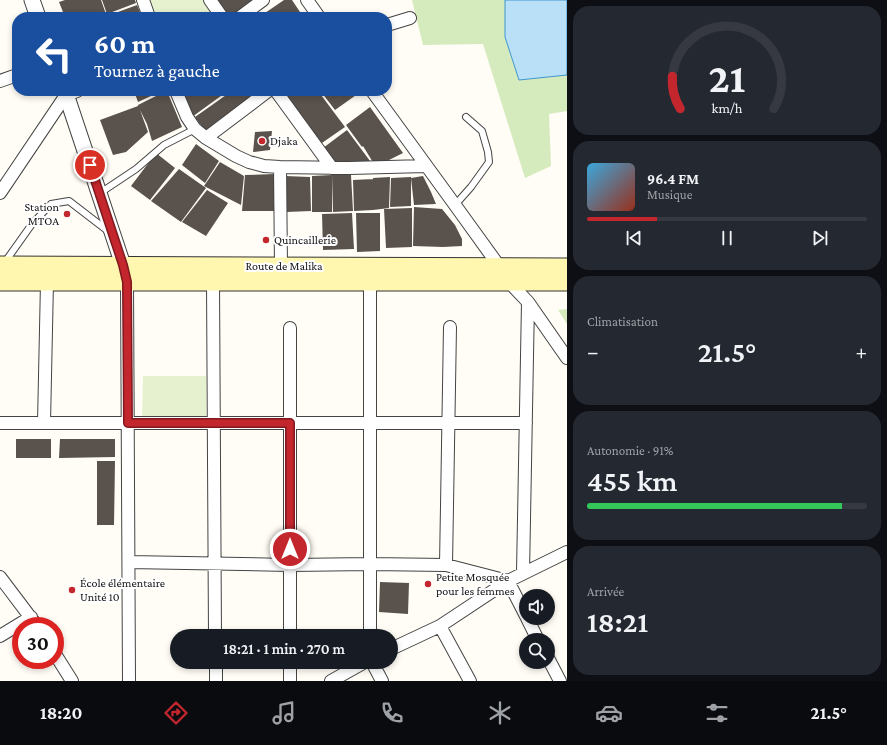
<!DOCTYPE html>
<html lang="fr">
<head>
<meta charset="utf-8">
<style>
	:root { --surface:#171b24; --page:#242831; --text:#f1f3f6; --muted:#9ea1a6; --line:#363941; --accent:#c4262e }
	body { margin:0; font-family:"Crimson Pro",serif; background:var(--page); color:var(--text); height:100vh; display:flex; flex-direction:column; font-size:15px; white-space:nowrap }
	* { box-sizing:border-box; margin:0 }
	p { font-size:13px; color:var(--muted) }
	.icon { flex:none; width:22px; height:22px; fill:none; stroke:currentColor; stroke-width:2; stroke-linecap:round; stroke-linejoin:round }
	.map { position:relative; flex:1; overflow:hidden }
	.side { display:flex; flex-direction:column; gap:6px; padding:6px; background:#0d0f14; width:320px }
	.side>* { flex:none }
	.top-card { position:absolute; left:12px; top:12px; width:380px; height:84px; border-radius:16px; box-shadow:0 2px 6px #0003; background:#1a4fa0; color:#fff; overflow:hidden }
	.tools { position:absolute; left:519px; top:589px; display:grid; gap:8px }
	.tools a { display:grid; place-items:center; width:36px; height:36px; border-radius:50%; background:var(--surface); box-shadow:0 2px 6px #0003; font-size:20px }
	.speed { position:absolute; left:12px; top:617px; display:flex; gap:8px; font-size:20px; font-weight:700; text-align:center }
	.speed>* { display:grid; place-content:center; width:52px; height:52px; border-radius:50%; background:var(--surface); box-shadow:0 2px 6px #0003; line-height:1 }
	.speed .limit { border:6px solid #d22; background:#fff; color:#111 }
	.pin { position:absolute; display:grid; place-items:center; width:34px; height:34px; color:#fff; margin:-17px; border:2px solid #fff; border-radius:50%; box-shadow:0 1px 4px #0007 }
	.me { position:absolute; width:44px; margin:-22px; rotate:0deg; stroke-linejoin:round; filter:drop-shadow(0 0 3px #0008) }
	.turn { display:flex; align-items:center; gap:14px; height:84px; padding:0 16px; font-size:18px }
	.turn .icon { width:52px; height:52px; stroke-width:2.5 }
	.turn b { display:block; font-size:28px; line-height:34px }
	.big { font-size:30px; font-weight:600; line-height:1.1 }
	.side .tile { flex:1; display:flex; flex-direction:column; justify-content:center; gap:6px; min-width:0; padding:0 14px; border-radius:16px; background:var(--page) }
	.side .dial { align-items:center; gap:0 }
	.dial svg { height:104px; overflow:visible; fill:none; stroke:var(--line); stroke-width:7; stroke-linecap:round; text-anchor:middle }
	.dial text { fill:var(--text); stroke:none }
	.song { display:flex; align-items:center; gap:12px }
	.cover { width:48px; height:48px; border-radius:6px; background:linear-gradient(135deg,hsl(200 70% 55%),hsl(10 70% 35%)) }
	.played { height:4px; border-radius:2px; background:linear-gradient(90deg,var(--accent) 25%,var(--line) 25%) }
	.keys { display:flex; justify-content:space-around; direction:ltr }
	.heat { display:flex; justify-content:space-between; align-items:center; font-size:22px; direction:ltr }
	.charge { height:6px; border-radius:3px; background:linear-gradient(90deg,#34c759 91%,var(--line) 0) }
	.trip { position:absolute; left:170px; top:629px; width:228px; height:40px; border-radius:20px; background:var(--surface); box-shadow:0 2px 6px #0003; font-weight:600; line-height:40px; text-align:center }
	.menu { display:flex; height:64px; justify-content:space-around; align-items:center; background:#090b0e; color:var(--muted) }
	.menu .icon { width:28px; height:28px }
	.menu .current { color:var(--accent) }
	.menu b { font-size:18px; color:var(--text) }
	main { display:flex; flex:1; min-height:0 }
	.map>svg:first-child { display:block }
	.green { fill:#d5ebbd }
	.pitch { fill:#e6f2cf }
	.water { fill:#b9e0f7; stroke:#3f96cf }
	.building { fill:#5a524d }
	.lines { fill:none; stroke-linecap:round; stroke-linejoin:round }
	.service-casing { stroke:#444; stroke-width:8 }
	.minor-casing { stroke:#444; stroke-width:14 }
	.tertiary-casing { stroke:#444; stroke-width:17 }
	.secondary-casing { stroke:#333; stroke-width:19 }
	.service { stroke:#fff; stroke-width:6 }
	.minor { stroke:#fff; stroke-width:12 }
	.tertiary { stroke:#fff; stroke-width:15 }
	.secondary { stroke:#fff6b0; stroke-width:17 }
	.route-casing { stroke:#7f191e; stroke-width:10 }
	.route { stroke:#c4262e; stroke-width:7 }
	.poi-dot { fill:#c4262e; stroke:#fff; stroke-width:1.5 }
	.labels { text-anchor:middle; stroke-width:4; stroke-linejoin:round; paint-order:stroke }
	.poi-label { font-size:12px; fill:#111; stroke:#fff; text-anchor:start }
	.street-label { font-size:12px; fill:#111; stroke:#fff }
</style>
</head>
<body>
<main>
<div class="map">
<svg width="567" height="681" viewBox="0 0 567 681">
	<rect width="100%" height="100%" fill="#fffdf5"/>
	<path class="green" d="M 412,0 L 567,0 L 567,111 L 549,114 L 551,166 L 525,178 L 483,44 L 423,45 Z
		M 567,309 L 567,324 L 558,310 Z"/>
	<path class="pitch" d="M 148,0 L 207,0 L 219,17 L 154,17 Z
		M 143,376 L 206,376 L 206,417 L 142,417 Z"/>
	<path class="water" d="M 505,0 L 567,0 L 567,75 L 519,80 L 505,37 Z"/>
	<path class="building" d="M 65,0 L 101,0 L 107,17 L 65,17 L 59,2 Z
		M 102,0 L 135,0 L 136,3 L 107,14 Z
		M 218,0 L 253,0 L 255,4 L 237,17 L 229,17 Z
		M 284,0 L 292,0 L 302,15 L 299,17 L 267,17 L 265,13 Z
		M 137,5 L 142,17 L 107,17 L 107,16 Z
		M 134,91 L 162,91 L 138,102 Z
		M 166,91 L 167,91 L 182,127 L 152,141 L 147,124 L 140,110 L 148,132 L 126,152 L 113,155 L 100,120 L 138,106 L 138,105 Z
		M 182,91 L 224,91 L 225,93 L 192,117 Z
		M 227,91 L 262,91 L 205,131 L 195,117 L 229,93 Z
		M 292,91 L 318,91 L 345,127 L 319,145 L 284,97 Z
		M 326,91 L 357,91 L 359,93 L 335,110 L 322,93 Z
		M 370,107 L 403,153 L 385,162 L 374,164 L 363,146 L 362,147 L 346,125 Z
		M 347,130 L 373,165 L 335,166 L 323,148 Z
		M 272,131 L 270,150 L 253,152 L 255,132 Z
		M 196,144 L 219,161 L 205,183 L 182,165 Z
		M 156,153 L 175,168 L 150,200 L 131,186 Z
		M 220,162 L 244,176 L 241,205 L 204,186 Z
		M 179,169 L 206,188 L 181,222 L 151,201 Z
		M 275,174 L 274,211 L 242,211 L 245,175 Z
		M 332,175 L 351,175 L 353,211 L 333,212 Z
		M 332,175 L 332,212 L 312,212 L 312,176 Z
		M 285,176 L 310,177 L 311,211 L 286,212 Z
		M 423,176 L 431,192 L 436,204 L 414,205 L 411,178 Z
		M 390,177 L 389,208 L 373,210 L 373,178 Z
		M 411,177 L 411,206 L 390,207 L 391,178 Z
		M 373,179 L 373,210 L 354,211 L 353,180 Z
		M 207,190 L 228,203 L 206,236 L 182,222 Z
		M 414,207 L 442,209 L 455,225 L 462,239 L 462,246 L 443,247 L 413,246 Z
		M 412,208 L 412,247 L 386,248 L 384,209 Z
		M 352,213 L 354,249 L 323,250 L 322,214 Z
		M 356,213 L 380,213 L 380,251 L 357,252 Z
		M 16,439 L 51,439 L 51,458 L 16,458 Z
		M 60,439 L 115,439 L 115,457 L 59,458 Z
		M 97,461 L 115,461 L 114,525 L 97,525 Z
		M 380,582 L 409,583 L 408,614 L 379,612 Z"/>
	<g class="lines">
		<g class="service-casing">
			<path id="service" d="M 100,193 L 136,169 L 164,145 L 195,129
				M 455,205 L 471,187 L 489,162 L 488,152 L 482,131 L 466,117
				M 5,262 L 32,224 L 51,204 L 69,201 L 108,231"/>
		</g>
		<g class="minor-casing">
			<path id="minor" d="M 143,0 L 149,17
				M 210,0 L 222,17
				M 307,0 L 319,17
				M 240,17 L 263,0
				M 387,25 L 410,18
				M 0,81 L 17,75
				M 176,91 L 187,117 L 195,129 L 206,138 L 236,156 L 249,162 L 264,166 L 280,167 L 349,168 L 426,166
				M 276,91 L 332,168
				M 372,91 L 455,205 L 499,266
				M 206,138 L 268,91
				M 280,167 L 281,266
				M 0,193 L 66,95 L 77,91
				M 508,281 L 528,302 L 567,358
				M 127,282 L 129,681
				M 213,282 L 215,636
				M 370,282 L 370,636
				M 0,423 L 526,423
				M 44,423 L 47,282
				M 129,562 L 290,565 L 370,564 L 446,565 L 508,581 L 526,616
				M 446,565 L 450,327
				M 523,573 L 528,302
				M 0,577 L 37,626
				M 527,618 L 538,640
				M 440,626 L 470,681
				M 0,636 L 31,617
				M 290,636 L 290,328
				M 391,649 L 440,626 L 508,581 L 567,552
				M 55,654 L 72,681
				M 548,658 L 560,681
				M 216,662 L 216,681
				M 290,662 L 290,681
				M 372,662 L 382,681
				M 331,681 L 365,662"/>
		</g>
		<g class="tertiary-casing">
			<path id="tertiary" d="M 32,0 L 38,17
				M 65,91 L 123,265 L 126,276"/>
		</g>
		<g class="secondary-casing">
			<path id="secondary" d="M 0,265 L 567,267
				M 0,282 L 567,282"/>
		</g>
		<use href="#service" class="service"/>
		<use href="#minor" class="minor"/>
		<use href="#tertiary" class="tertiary"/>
		<use href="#secondary" class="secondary"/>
	</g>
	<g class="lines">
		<g class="route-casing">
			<path id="route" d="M 90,165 L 123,265 L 127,282 L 128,423 L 290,423 L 290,549"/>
		</g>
		<use href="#route" class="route"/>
	</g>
	<g class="poi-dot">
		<circle cx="262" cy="141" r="4"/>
		<circle cx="67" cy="214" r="4"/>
		<circle cx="266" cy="240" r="4"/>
		<circle cx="428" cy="584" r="4"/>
		<circle cx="72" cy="590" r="4"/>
	</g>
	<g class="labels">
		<g class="poi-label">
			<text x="270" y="145">Djaka</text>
			<text x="59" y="211" text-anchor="end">Station<tspan x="59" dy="14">MTOA</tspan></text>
			<text x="274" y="244">Quincaillerie</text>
			<text x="436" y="581">Petite Mosquée<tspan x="436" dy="14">pour les femmes</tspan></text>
			<text x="80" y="587">École élémentaire<tspan x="80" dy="14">Unité 10</tspan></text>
		</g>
		<g class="street-label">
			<text x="284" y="270">Route de Malika</text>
		</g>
	</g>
</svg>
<div class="tools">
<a><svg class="icon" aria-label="sound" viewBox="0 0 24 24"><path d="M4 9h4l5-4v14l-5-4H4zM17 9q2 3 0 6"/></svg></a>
<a><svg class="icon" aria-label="search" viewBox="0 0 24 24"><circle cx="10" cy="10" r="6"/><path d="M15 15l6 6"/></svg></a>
</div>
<div class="speed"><div class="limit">30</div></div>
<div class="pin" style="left:90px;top:165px;background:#d93025"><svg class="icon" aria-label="arrive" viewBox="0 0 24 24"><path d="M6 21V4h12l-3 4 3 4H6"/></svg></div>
<svg class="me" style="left:290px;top:549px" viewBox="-20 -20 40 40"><circle r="17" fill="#c4262e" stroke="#fff" stroke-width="3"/><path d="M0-11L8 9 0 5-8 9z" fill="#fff"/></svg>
<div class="trip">18:21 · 1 min · 270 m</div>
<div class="top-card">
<div class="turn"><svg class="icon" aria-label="left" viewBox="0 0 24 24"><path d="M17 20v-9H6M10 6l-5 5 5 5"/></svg><div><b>60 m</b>Tournez à gauche</div></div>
</div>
</div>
<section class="side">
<div class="tile dial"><svg viewBox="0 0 100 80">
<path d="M14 69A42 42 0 1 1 86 69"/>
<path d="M14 69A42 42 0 0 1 8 44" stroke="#c4262e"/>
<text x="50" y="56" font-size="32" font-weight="700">21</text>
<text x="50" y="72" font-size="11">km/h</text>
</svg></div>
<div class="tile">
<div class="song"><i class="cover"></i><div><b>96.4 FM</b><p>Musique</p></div></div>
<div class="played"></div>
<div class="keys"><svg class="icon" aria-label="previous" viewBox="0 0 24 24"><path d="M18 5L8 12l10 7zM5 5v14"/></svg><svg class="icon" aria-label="pause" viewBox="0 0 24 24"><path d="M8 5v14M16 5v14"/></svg><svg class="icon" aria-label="next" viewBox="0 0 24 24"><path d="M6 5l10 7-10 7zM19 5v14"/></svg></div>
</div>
<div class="tile"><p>Climatisation</p>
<div class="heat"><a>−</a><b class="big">21.5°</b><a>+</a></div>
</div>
<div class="tile"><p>Autonomie · 91%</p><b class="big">455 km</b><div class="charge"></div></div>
<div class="tile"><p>Arrivée</p><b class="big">18:21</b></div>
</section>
</main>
<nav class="menu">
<b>18:20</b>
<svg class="icon current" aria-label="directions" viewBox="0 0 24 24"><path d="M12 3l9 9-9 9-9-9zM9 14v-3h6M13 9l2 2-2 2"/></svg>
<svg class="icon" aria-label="music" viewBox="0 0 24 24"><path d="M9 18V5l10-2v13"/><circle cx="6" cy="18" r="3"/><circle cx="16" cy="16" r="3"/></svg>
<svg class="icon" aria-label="phone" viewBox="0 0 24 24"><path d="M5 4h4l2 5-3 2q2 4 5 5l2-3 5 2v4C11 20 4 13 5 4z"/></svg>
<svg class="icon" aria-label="climate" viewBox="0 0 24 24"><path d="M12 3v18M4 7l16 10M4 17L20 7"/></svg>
<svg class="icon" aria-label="car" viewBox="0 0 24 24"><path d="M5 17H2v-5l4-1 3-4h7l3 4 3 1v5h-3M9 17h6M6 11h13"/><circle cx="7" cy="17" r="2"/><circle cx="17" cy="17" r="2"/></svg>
<svg class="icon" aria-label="filters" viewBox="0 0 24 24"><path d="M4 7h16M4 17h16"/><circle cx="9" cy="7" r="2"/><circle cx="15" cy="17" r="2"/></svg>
<b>21.5°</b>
</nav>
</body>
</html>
